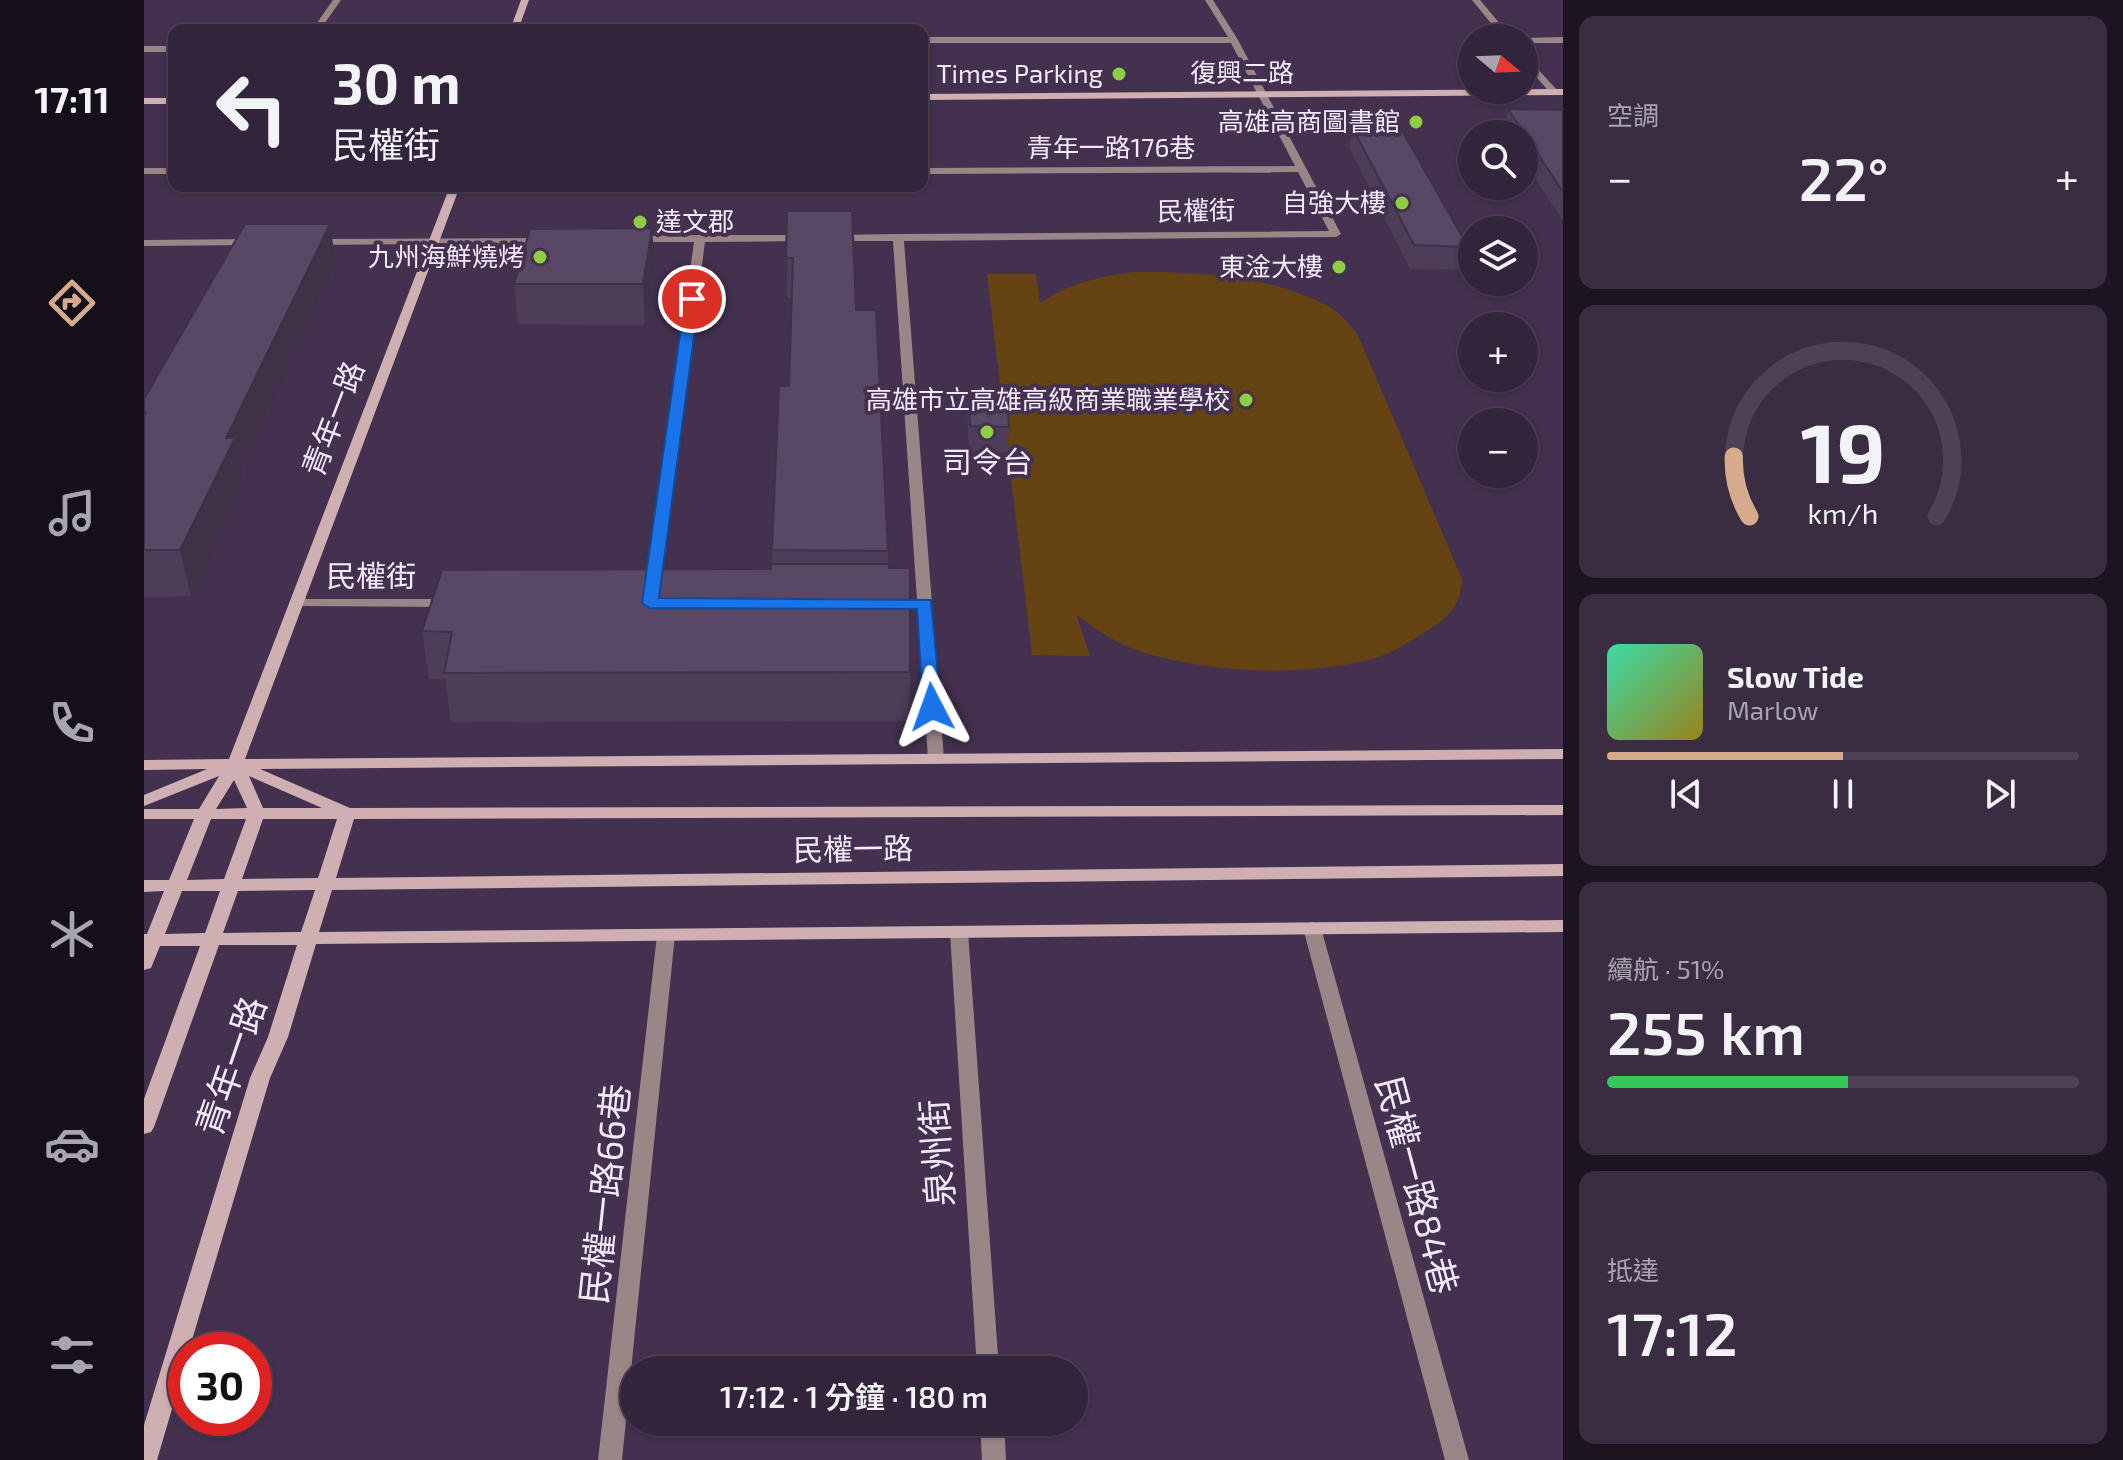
<!DOCTYPE html>
<html lang="zh-TW">
<head>
<meta charset="utf-8">
<style>
	:root { --surface:#32253b; --page:#3a2d42; --text:#f1f3f6; --muted:#a8a5af; --line:#4d4255; --accent:#d6ab8b }
	body { margin:0; font-family:"Exo 2","Noto Sans TC",sans-serif; background:var(--page); color:var(--text); height:100vh; display:flex; flex-direction:column; font-size:30px; white-space:nowrap }
	* { box-sizing:border-box; margin:0 }
	p { font-size:26px; color:var(--muted) }
	.icon { flex:none; width:44px; height:44px; fill:none; stroke:currentColor; stroke-width:2; stroke-linecap:round; stroke-linejoin:round }
	.map { position:relative; flex:1; overflow:hidden }
	.sheet { display:flex; flex-direction:column; gap:16px; padding:16px; background:#1c1420; width:560px }
	.sheet>* { flex:none }
	.banner { position:absolute; left:24px; top:24px; width:760px; height:168px; border-radius:16px; box-shadow:0 2px 6px #0004,0 0 0 2px var(--line); background:#32253b; color:var(--text); overflow:hidden }
	.needle { width:52px; rotate:109deg }
	.fabs { position:absolute; left:1314px; top:24px; display:grid; gap:16px }
	.fabs a { display:grid; place-items:center; width:80px; height:80px; border-radius:50%; background:var(--surface); box-shadow:0 2px 6px #0004,0 0 0 2px var(--line); font-size:40px }
	.speed { position:absolute; left:24px; top:1332px; display:flex; gap:16px; font-size:40px; font-weight:700; text-align:center }
	.speed>* { display:grid; place-content:center; width:104px; height:104px; border-radius:50%; background:var(--surface); box-shadow:0 2px 6px #0004,0 0 0 2px var(--line); line-height:1 }
	.speed .limit { border:12px solid #d22; background:#fff; color:#111 }
	.pin { position:absolute; display:grid; place-items:center; width:68px; height:68px; color:#fff; margin:-34px; border:4px solid #fff; border-radius:50%; box-shadow:0 2px 8px #0007 }
	.me { position:absolute; width:88px; margin:-44px; rotate:356deg; stroke-linejoin:round; filter:drop-shadow(0 0 6px #0008) }
	.turn { display:flex; align-items:center; gap:28px; height:168px; padding:0 32px; font-size:36px }
	.turn .icon { width:104px; height:104px; stroke-width:2.5 }
	.turn b { display:block; font-size:56px; line-height:68px }
	.big { font-size:60px; font-weight:600; line-height:1.1 }
	.sheet .widget { flex:1; display:flex; flex-direction:column; justify-content:center; gap:12px; min-width:0; padding:0 28px; border-radius:16px; background:var(--page) }
	.sheet .dial { align-items:center; gap:0 }
	.dial svg { height:208px; overflow:visible; fill:none; stroke:var(--line); stroke-width:7; stroke-linecap:round; text-anchor:middle }
	.dial text { fill:var(--text); stroke:none }
	.song { display:flex; align-items:center; gap:24px }
	.cover { width:96px; height:96px; border-radius:12px; background:linear-gradient(135deg,hsl(160 70% 55%),hsl(50 70% 35%)) }
	.played { height:8px; border-radius:4px; background:linear-gradient(90deg,var(--accent) 50%,var(--line) 50%) }
	.keys { display:flex; justify-content:space-around; direction:ltr }
	.heat { display:flex; justify-content:space-between; align-items:center; font-size:44px; direction:ltr }
	.charge { height:12px; border-radius:6px; background:linear-gradient(90deg,#34c759 51%,var(--line) 0) }
	.trip { position:absolute; left:476px; top:1356px; width:468px; height:80px; border-radius:40px; background:var(--surface); box-shadow:0 2px 6px #0004,0 0 0 2px var(--line); font-weight:600; line-height:80px; text-align:center }
	main { display:flex; flex:1; min-height:0 }
	.dock { display:flex; flex-direction:column; width:144px; justify-content:space-around; align-items:center; background:#140f18; color:var(--muted) }
	.dock .icon { width:56px; height:56px }
	.dock .selected { color:var(--accent) }
	.dock b { font-size:36px; color:var(--text) }
	.map>svg:first-child { display:block }
	.green { fill:#654313 }
	.lines { fill:none; stroke-linecap:round; stroke-linejoin:round }
	.street { fill:#9a8587; fill-rule:evenodd }
	.secondary { fill:#d0afb3; fill-rule:evenodd }
	.wall { fill:#4d3d58 }
	.shaded-wall { fill:#3e3247 }
	.building { fill:#594766; stroke:#3e3247; stroke-width:2 }
	.route { fill:#1a73e8; stroke:#114b97; stroke-width:2 }
	.poi-dot { fill:#8ece43; stroke:#43314f; stroke-width:3 }
	.labels { text-anchor:middle; stroke-width:8; stroke-linejoin:round; paint-order:stroke }
	.far-street-label { font-size:26px; fill:#f3e9fc; stroke:#43314f }
	.far-poi-label { font-size:26px; fill:#f3e9fc; stroke:#43314f; text-anchor:end }
	.street-label { font-size:30px; fill:#f3e9fc; stroke:#43314f }
	.poi-label { font-size:30px; fill:#f3e9fc; stroke:#43314f }
	.near-street-label { font-size:36px; fill:#f3e9fc; stroke:#43314f }
</style>
</head>
<body>
<main>
<nav class="dock">
<b>17:11</b>
<svg class="icon selected" aria-label="directions" viewBox="0 0 24 24"><path d="M12 3l9 9-9 9-9-9zM9 14v-3h6M13 9l2 2-2 2"/></svg>
<svg class="icon" aria-label="music" viewBox="0 0 24 24"><path d="M9 18V5l10-2v13"/><circle cx="6" cy="18" r="3"/><circle cx="16" cy="16" r="3"/></svg>
<svg class="icon" aria-label="phone" viewBox="0 0 24 24"><path d="M5 4h4l2 5-3 2q2 4 5 5l2-3 5 2v4C11 20 4 13 5 4z"/></svg>
<svg class="icon" aria-label="climate" viewBox="0 0 24 24"><path d="M12 3v18M4 7l16 10M4 17L20 7"/></svg>
<svg class="icon" aria-label="car" viewBox="0 0 24 24"><path d="M5 17H2v-5l4-1 3-4h7l3 4 3 1v5h-3M9 17h6M6 11h13"/><circle cx="7" cy="17" r="2"/><circle cx="17" cy="17" r="2"/></svg>
<svg class="icon" aria-label="filters" viewBox="0 0 24 24"><path d="M4 7h16M4 17h16"/><circle cx="9" cy="7" r="2"/><circle cx="15" cy="17" r="2"/></svg>
</nav>
<div class="map">
<svg width="1419" height="1460" viewBox="0 0 1419 1460">
	<rect width="100%" height="100%" fill="#43314f"/>
	<path class="green" d="M 994,272 C 1057,272 1129,276 1186,307 C 1196,313 1205,325 1213,333 L 1318,579 C 1317,608 1302,619 1278,634 C 1262,644 1243,656 1224,660 C 1153,677 1071,673 1001,653 C 975,645 953,631 932,614 L 946,656 L 888,655 L 843,274 L 892,274 L 896,303 C 925,283 959,275 994,272 Z"/>
	<g class="lines">
		<path class="street" d="M 189,0 L 197,0 L 176,30 L 168,30 Z
			M 1061,0 L 1069,0 L 1094,40 L 1197,234 L 1192,237 L 760,241 L 800,759 L 792,764 L 786,762 L 784,759 L 774,608 L 747,608 L 740,604 L 747,600 L 773,600 L 749,241 L 690,241 L 685,238 L 690,235 L 754,234 L 1185,231 L 1154,172 L 778,174 L 778,168 L 1151,166 L 1087,43 L 778,43 L 778,37 L 1084,37 Z
			M 1328,0 L 1336,0 L 1368,38 L 1359,38 Z
			M 1419,37 L 1419,43 L 1380,43 L 1380,38 L 1378,38 Z
			M 0,46 L 30,46 L 30,52 L 0,52 Z
			M 1380,54 L 1414,91 L 1414,95 L 1408,95 L 1380,63 Z
			M 0,168 L 30,168 L 30,174 L 0,174 Z
			M 556,235 L 662,235 L 667,238 L 662,241 L 561,242 L 515,590 L 508,594 L 501,590 L 550,242 L 490,242 L 485,239 L 490,236 Z
			M 406,238 L 406,242 L 402,243 L 170,245 L 165,242 L 170,239 Z
			M 0,240 L 110,239 L 115,242 L 110,245 L 0,246 Z
			M 152,599 L 308,599 L 315,603 L 308,607 L 147,606 L 145,603 L 147,600 Z
			M 1168,922 L 1174,924 L 1177,928 L 1325,1460 L 1301,1460 L 1159,928 L 1162,924 Z
			M 815,926 L 821,928 L 824,932 L 855,1370 L 833,1370 L 806,932 L 809,928 Z
			M 522,929 L 528,931 L 531,935 L 478,1460 L 454,1460 L 513,935 L 516,931 Z
			M 836,1422 L 860,1422 L 862,1460 L 838,1460 Z"/>
		<path class="secondary" d="M 377,0 L 385,0 L 374,30 L 366,30 Z
			M 1419,89 L 1419,95 L 778,100 L 778,94 Z
			M 0,98 L 30,98 L 30,104 L 0,104 Z
			M 306,186 L 316,186 L 101,759 L 1419,749 L 1419,759 L 116,769 L 206,808 L 1419,805 L 1419,815 L 210,819 L 192,878 L 1419,864 L 1419,876 L 188,890 L 175,932 L 1419,920 L 1419,932 L 172,944 L 144,1037 L 126,1078 L 45,1350 L 42,1350 L 42,1361 L 13,1460 L 0,1460 L 0,1425 L 106,1078 L 124,1037 L 153,945 L 75,945 L 10,1127 L 7,1132 L 0,1134 L 0,1099 L 56,946 L 16,946 L 7,968 L 0,970 L 0,934 L 3,934 L 20,891 L 0,892 L 0,880 L 25,880 L 50,819 L 0,819 L 0,809 L 55,809 L 75,776 L 0,806 L 0,795 L 63,769 L 0,770 L 0,760 L 85,759 ZM 105,776 L 178,808 L 119,808 ZM 90,780 L 103,808 L 72,809 ZM 67,819 L 102,819 L 80,879 L 43,880 ZM 119,819 L 193,819 L 174,878 L 98,879 ZM 171,890 L 157,932 L 79,933 L 94,891 ZM 38,891 L 76,891 L 61,933 L 21,934 Z"/>
	</g>
	<path class="wall" d="M 1364,109 L 1419,110 L 1419,221 L 1380,161 L 1380,134 L 1363,134 L 1360,130 Z
		M 1208,127 L 1324,247 L 1320,270 L 1266,269 L 1205,148 Z
		M 643,211 L 712,310 L 744,551 L 744,564 L 766,672 L 765,721 L 307,722 L 301,679 L 285,679 L 278,631 L 627,569 L 645,386 L 647,298 L 643,298 Z
		M 192,263 L 97,467 L 100,482 L 47,596 L 0,597 L 0,399 Z
		M 511,267 L 501,325 L 374,324 L 370,284 Z
		M 824,387 L 865,427 L 864,452 L 825,452 L 823,412 Z"/>
	<path class="shaded-wall" d="M 186,224 L 192,263 L 97,467 L 100,482 L 47,596 L 36,550 L 82,438 Z
		M 508,228 L 511,267 L 501,325 L 499,284 Z"/>
	<path class="building" d="M 1364,109 L 1419,110 L 1419,192 Z
		M 1208,127 L 1256,127 L 1324,247 L 1270,245 Z
		M 643,211 L 708,211 L 712,310 L 732,310 L 744,551 L 628,550 L 635,386 L 645,386 L 649,258 L 642,258 Z
		M 101,224 L 186,224 L 82,438 L 91,438 L 36,550 L 0,550 L 0,416 L 2,412 L 0,412 L 0,399 Z
		M 508,228 L 499,284 L 370,284 L 386,229 Z
		M 824,387 L 862,387 L 865,427 L 826,426 Z
		M 627,564 L 745,564 L 745,568 L 766,568 L 766,672 L 300,673 L 308,632 L 278,631 L 298,570 L 627,569 Z"/>
	<path class="route" d="M 548,295 L 555,299 L 515,598 L 787,600 L 797,707 L 795,711 L 782,711 L 779,707 L 773,609 L 506,608 L 498,603 L 541,299 Z"/>
	<g class="poi-dot">
		<circle cx="975" cy="74" r="8"/>
		<circle cx="1272" cy="122" r="8"/>
		<circle cx="1258" cy="203" r="8"/>
		<circle cx="496" cy="222" r="8"/>
		<circle cx="396" cy="257" r="8"/>
		<circle cx="1195" cy="267" r="8"/>
		<circle cx="1102" cy="400" r="8"/>
		<circle cx="843" cy="432" r="8"/>
	</g>
	<g class="labels">
		<g class="far-street-label">
			<text x="1098" y="82">復興二路</text>
			<text x="967" y="157">青年一路176巷</text>
			<text transform="translate(1052 211) rotate(-1)" y="9">民權街</text>
		</g>
		<g class="far-poi-label">
			<text x="959" y="83">Times Parking</text>
			<text x="1256" y="131">高雄高商圖書館</text>
			<text x="1242" y="212">自強大樓</text>
			<text x="512" y="231" text-anchor="start">達文郡</text>
			<text x="380" y="266">九州海鮮燒烤</text>
			<text x="1179" y="276">東淦大樓</text>
			<text x="1086" y="409">高雄市立高雄高級商業職業學校</text>
		</g>
		<g class="street-label">
			<text transform="translate(190 419) rotate(-69)" y="10">青年一路</text>
			<text x="227" y="587">民權街</text>
			<text transform="translate(709 850) rotate(-1)" y="10">民權一路</text>
		</g>
		<g class="poi-label">
			<text x="843" y="473">司令台</text>
		</g>
		<g class="near-street-label">
			<text transform="translate(87 1066) rotate(-71)" y="13">青年一路</text>
			<text transform="translate(793 1153) rotate(-94)" y="13">泉州街</text>
			<text transform="translate(1273 1185) rotate(75)" y="13">民權一路84巷</text>
			<text transform="translate(461 1194) rotate(-84)" y="13">民權一路66巷</text>
		</g>
	</g>
</svg>
<div class="fabs">
<a><svg class="needle" viewBox="-14 -14 28 28"><path d="M0-13l5 13h-10z" fill="#e53935"/><path d="M0 13l5-13h-10z" fill="#a8a5af"/></svg></a>
<a><svg class="icon" aria-label="search" viewBox="0 0 24 24"><circle cx="10" cy="10" r="6"/><path d="M15 15l6 6"/></svg></a>
<a><svg class="icon" aria-label="layers" viewBox="0 0 24 24"><path d="M12 4l9 5-9 5-9-5zM3 14l9 5 9-5"/></svg></a>
<a>+</a>
<a>−</a>
</div>
<div class="speed"><div class="limit">30</div></div>
<div class="pin" style="left:548px;top:299px;background:#d93025"><svg class="icon" aria-label="arrive" viewBox="0 0 24 24"><path d="M6 21V4h12l-3 4 3 4H6"/></svg></div>
<svg class="me" style="left:788px;top:707px" viewBox="-20 -20 40 40"><path d="M0-17L14 15 0 8-14 15z" fill="#1a73e8" stroke="#fff" stroke-width="4"/></svg>
<div class="trip">17:12 · 1 分鐘 · 180 m</div>
<div class="banner">
<div class="turn"><svg class="icon" aria-label="left" viewBox="0 0 24 24"><path d="M17 20v-9H6M10 6l-5 5 5 5"/></svg><div><b>30 m</b>民權街</div></div>
</div>
</div>
<section class="sheet">
<div class="widget"><p>空調</p>
<div class="heat"><a>−</a><b class="big">22°</b><a>+</a></div>
</div>
<div class="widget dial"><svg viewBox="0 0 100 80">
<path d="M14 69A42 42 0 1 1 86 69"/>
<path d="M14 69A42 42 0 0 1 8 46" stroke="#d6ab8b"/>
<text x="50" y="56" font-size="32" font-weight="700">19</text>
<text x="50" y="72" font-size="11">km/h</text>
</svg></div>
<div class="widget">
<div class="song"><i class="cover"></i><div><b>Slow Tide</b><p>Marlow</p></div></div>
<div class="played"></div>
<div class="keys"><svg class="icon" aria-label="previous" viewBox="0 0 24 24"><path d="M18 5L8 12l10 7zM5 5v14"/></svg><svg class="icon" aria-label="pause" viewBox="0 0 24 24"><path d="M8 5v14M16 5v14"/></svg><svg class="icon" aria-label="next" viewBox="0 0 24 24"><path d="M6 5l10 7-10 7zM19 5v14"/></svg></div>
</div>
<div class="widget"><p>續航 · 51%</p><b class="big">255 km</b><div class="charge"></div></div>
<div class="widget"><p>抵達</p><b class="big">17:12</b></div>
</section>
</main>
</body>
</html>
